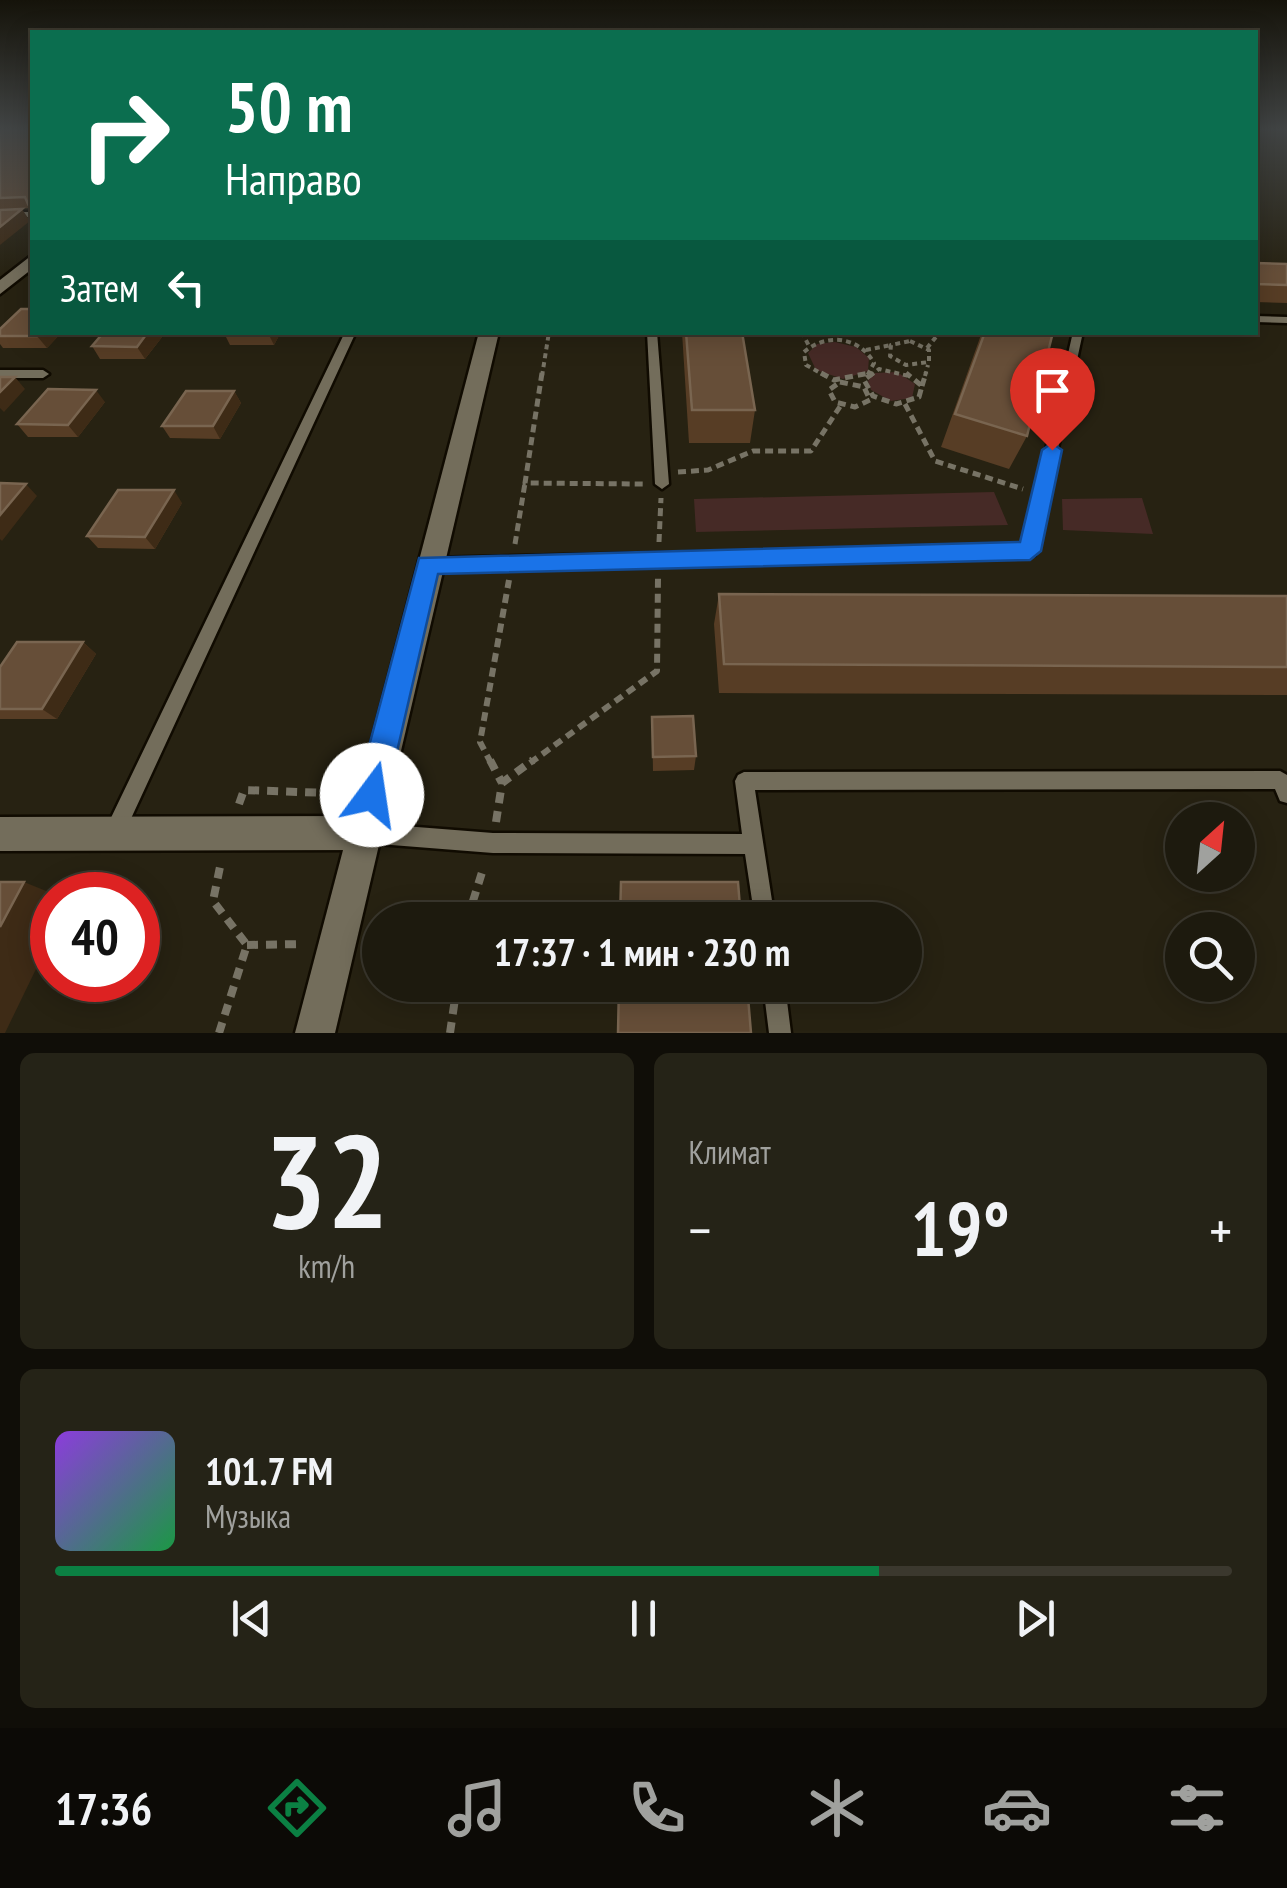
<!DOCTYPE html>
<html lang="ru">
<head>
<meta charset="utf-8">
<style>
	:root { --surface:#1d1a0e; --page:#252317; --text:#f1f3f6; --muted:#a0a19e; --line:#3b382e; --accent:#0b8043 }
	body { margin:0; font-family:"PT Sans Narrow",sans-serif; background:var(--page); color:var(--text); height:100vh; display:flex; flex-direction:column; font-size:38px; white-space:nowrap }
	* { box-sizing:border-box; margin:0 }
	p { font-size:32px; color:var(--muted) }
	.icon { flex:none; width:55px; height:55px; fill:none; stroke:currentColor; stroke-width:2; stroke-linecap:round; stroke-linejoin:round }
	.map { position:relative; height:1033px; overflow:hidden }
	.drawer { display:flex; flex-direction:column; gap:20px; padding:20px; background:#100e08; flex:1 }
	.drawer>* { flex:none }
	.banner { position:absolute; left:30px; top:30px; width:1228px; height:305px; border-radius:0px; box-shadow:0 5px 25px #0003,0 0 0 2px var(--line); background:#0b6e4f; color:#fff; overflow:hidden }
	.needle { width:65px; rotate:27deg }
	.buttons { position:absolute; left:1165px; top:802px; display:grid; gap:20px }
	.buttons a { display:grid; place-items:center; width:90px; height:90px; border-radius:50%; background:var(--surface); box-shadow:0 5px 25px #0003,0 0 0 2px var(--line); font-size:50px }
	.speed { position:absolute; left:30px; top:872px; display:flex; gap:20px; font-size:50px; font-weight:700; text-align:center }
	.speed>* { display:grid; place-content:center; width:130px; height:130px; border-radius:50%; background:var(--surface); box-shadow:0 5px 25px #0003,0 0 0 2px var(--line); line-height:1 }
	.speed .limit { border:15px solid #d22; background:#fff; color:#111 }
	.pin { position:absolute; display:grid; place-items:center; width:85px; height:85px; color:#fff; margin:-102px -42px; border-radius:50% 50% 50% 0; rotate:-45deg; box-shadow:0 0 10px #0007 }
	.pin .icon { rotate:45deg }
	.me { position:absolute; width:110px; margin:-55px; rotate:14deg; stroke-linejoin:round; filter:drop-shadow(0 0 8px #0008) }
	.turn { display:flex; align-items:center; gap:35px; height:210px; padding:0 30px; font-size:45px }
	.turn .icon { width:130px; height:130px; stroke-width:2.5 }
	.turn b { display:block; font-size:70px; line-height:85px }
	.then { display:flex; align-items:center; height:95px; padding:0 30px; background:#0003; gap:20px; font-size:38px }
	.big { font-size:75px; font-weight:600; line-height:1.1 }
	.drawer .widget { flex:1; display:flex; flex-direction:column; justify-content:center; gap:15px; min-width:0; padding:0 35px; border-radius:15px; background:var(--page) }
	.drawer .dial { align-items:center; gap:0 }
	.dial b { font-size:130px; line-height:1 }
	.song { display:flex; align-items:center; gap:30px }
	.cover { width:120px; height:120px; border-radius:15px; background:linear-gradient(135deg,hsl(270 70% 55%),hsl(140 70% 35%)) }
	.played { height:10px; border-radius:5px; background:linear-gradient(90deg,var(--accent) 70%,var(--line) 70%) }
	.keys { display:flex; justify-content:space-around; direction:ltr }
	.heat { display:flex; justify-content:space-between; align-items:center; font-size:55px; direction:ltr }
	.drawer .tiles { flex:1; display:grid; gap:20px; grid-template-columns:1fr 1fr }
	.widget:last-child { grid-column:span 2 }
	.trip { position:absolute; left:362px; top:902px; width:560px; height:100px; border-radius:50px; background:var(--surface); box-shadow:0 5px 25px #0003,0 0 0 2px var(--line); font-weight:600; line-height:100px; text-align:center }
	.dock { display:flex; height:160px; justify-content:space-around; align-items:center; background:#0c0a06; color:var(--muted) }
	.dock .icon { width:70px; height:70px }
	.dock .on { color:var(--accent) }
	.dock b { font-size:45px; color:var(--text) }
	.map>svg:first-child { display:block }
	.green { fill:#462a26 }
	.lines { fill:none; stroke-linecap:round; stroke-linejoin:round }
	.lane-casing { stroke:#100b01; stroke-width:5 }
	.street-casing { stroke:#100b01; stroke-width:5 }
	.secondary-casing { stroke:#100b01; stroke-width:5 }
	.path-far3 { stroke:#777365; stroke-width:4; stroke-dasharray:5 4; stroke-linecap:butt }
	.path-far2 { stroke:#777365; stroke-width:5; stroke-dasharray:8 5; stroke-linecap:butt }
	.path-far1 { stroke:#777365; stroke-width:6; stroke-dasharray:9 6; stroke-linecap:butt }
	.path { stroke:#777365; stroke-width:8; stroke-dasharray:11 8; stroke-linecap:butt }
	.lane { fill:#736d5b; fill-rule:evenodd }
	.street { fill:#736d5b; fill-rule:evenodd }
	.secondary { fill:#736d5b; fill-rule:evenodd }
	.wall { fill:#573d25 }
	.shaded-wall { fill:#3e2b16 }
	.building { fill:#664e38; stroke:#796550; stroke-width:2.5 }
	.route { fill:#1a73e8; stroke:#114b97; stroke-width:2.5 }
</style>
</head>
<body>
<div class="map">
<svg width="1287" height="1033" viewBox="0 0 1287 1033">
	<rect width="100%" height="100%" fill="#272212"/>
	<path class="green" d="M 835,342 L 856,347 L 869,358 L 868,371 L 843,379 L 816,370 L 808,353 L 817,344 Z
		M 897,372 L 915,384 L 912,398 L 891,401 L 871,390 L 868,381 L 875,373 Z
		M 994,492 L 1008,525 L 696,532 L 694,499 Z
		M 1142,498 L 1153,534 L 1063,530 L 1062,499 Z"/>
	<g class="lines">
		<g class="lane-casing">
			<path id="lane" d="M 0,212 L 32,212 L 32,217 L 0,218 Z
				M 1255,316 L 1287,317 L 1287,323 L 1255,322 Z
				M 345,332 L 356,332 L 122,838 L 115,841 L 108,838 L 105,831 L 108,824 Z
				M 647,332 L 657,332 L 669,484 L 662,489 L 655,484 Z
				M 1073,332 L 1083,332 L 1035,555 L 429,570 L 424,568 L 422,564 L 424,560 L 429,558 L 1024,545 Z
				M 0,370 L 43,370 L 49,374 L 43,378 L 0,378 Z
				M 1280,771 L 1287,775 L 1287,803 L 1280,801 L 1275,789 L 755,790 L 775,920 L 755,920 L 745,854 L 493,853 L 366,843 L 359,840 L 356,833 L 359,826 L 366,823 L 493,833 L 742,834 L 735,781 L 738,775 L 744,772 Z
				M 763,985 L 785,985 L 791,1033 L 769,1033 Z"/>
		</g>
		<g class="street-casing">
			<path id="street" d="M 32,255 L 32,269 L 0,294 L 0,280 Z
				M 363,816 L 375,821 L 380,833 L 375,845 L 363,850 L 0,851 L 0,817 Z"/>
		</g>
		<g class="secondary-casing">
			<path id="secondary" d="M 479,332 L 499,332 L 335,1033 L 295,1033 Z"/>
		</g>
		<path class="path-far3" d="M 802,332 L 809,346
			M 910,341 L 929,350 L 929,362 L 906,365 L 890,356 L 891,345 Z
			M 927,348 L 940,332
			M 866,350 L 891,345
			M 542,376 L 549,332
			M 826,376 L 806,365 L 804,352 C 826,333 859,336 874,363 L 867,376
			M 870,376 L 879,369 L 909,376
			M 925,376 L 928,365"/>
		<path class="path-far2" d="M 542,373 L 525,483 L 644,484
			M 821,373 L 834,380 L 869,373
			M 873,373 L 864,380 L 873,396 L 896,404 L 919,397 L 922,386 L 906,373
			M 840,382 L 864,387 L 870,400 L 855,407 L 835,402 L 829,390 Z
			M 922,386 L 926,373
			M 905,404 L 935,461 L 1023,489
			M 678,472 L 708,470 L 753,451 L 811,451 L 841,405
			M 659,542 L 661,498
			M 515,544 L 525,483"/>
		<path class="path-far1" d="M 491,763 L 480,742 L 509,580
			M 530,763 L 657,671 L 658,578"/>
		<path class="path" d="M 490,760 L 502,783
			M 239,804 L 244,790 L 327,793 L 350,765
			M 496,822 L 502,783 L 533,760
			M 467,920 L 484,866
			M 247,945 L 304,944
			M 219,1033 L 247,945 L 213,901 L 221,862
			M 450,1033 L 457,985"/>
		<use href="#lane" class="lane"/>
		<use href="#street" class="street"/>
		<use href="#secondary" class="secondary"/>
	</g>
	<path class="wall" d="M 0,129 L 32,129 L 32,211 L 31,208 L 0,209 Z
		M 1255,263 L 1287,264 L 1287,303 L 1255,302 Z
		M 0,329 L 32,332 L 62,332 L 47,348 L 3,348 L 0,344 Z
		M 166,332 L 145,359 L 100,359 L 92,346 Z
		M 281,332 L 274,345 L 230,345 L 224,333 Z
		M 682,332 L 742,332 L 755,410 L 750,443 L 689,443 Z
		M 982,332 L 1053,332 L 1027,436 L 1009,469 L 941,447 Z
		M 234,391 L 241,403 L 220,439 L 170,438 L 162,426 Z
		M 105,402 L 78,437 L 28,437 L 17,424 Z
		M 182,503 L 155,549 L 98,548 L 87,536 Z
		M 719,594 L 1287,596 L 1287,695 L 719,693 L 714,624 Z
		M 83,642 L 96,654 L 57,719 L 0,719 L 0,667 Z
		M 652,717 L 696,756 L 694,770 L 653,771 Z"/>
	<path class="shaded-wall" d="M 22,209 L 30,221 L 0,245 L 0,227 Z
		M 41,332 L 62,332 L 47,348 L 37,336 Z
		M 148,332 L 166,332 L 145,359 L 137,347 Z
		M 281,332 L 274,345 L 268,333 Z
		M 15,377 L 25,389 L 4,412 L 0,408 L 0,392 Z
		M 96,390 L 105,402 L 78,437 L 68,425 Z
		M 234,391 L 241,403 L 220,439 L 213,426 Z
		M 26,484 L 37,496 L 2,541 L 0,539 L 0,515 Z
		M 174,490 L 182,503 L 155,549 L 145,537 Z
		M 83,642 L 96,654 L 57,719 L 42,709 Z
		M 24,882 L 56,895 L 52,895 L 52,936 L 5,1033 L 0,1033 L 0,927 Z"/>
	<path class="building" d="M 0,129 L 32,129 L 32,201 L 28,204 L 25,197 L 0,198 Z
		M 22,209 L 0,227 L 0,210 Z
		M 1255,263 L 1287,264 L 1287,285 L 1255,284 Z
		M 21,309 L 32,309 L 32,332 L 41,332 L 37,336 L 0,336 L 0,329 Z
		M 104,332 L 148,332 L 137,347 L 92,346 Z
		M 686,332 L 742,332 L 755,410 L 692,410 Z
		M 985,332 L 1053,332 L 1027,436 L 955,414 Z
		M 0,377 L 15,377 L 0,392 Z
		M 48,389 L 96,390 L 68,425 L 17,424 Z
		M 186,391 L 234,391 L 213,426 L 162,426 Z
		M 0,483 L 26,484 L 0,515 Z
		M 118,490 L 174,490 L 145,537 L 87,536 Z
		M 719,594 L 1287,596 L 1287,667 L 724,664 Z
		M 17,642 L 83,642 L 42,709 L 0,709 L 0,667 Z
		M 693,716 L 696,756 L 653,757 L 652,717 Z
		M 0,882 L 24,882 L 0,927 Z
		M 621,882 L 738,882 L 741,920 L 620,920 Z
		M 619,985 L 747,985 L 751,1033 L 618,1033 Z"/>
	<linearGradient id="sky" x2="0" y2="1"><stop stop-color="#15130a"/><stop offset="0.47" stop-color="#414444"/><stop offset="1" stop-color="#414444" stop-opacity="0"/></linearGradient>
	<rect width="1287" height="274" fill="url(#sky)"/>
	<path class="route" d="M 1052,443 L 1062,450 L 1041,551 L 1030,560 L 438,574 L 387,795 L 383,806 L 372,810 L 361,806 L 356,795 L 419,558 L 1020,542 L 1042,450 Z"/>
</svg>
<div class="buttons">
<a><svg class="needle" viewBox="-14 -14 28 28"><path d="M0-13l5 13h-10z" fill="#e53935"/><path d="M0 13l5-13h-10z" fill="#a0a19e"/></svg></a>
<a><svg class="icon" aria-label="search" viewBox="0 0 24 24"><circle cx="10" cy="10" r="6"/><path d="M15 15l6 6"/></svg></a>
</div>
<div class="speed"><div class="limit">40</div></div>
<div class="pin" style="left:1052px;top:450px;background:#d93025"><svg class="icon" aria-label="arrive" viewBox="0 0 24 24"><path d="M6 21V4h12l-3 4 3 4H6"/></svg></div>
<svg class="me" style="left:372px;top:795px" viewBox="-20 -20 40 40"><circle r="19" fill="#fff"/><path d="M0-13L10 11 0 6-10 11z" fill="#1a73e8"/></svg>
<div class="trip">17:37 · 1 мин · 230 m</div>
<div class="banner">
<div class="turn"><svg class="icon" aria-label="right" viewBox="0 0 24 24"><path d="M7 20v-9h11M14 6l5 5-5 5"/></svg><div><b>50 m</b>Направо</div></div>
<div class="then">Затем<svg class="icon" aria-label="left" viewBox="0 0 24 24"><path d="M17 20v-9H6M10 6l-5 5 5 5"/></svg></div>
</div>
</div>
<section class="drawer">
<div class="tiles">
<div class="widget dial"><b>32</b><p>km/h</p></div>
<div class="widget"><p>Климат</p>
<div class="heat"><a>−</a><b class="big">19°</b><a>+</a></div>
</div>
<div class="widget">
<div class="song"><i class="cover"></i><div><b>101.7 FM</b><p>Музыка</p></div></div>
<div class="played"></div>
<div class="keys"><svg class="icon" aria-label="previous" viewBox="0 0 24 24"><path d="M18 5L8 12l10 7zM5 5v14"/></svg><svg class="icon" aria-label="pause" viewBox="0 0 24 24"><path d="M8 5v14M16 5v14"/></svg><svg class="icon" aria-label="next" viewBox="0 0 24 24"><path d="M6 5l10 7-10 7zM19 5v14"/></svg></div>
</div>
</div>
</section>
<nav class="dock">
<b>17:36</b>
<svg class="icon on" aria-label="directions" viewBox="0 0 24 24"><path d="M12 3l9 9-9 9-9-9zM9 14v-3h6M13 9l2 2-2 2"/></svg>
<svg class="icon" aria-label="music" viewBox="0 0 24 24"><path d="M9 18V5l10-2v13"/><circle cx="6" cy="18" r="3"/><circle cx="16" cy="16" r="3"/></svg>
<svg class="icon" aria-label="phone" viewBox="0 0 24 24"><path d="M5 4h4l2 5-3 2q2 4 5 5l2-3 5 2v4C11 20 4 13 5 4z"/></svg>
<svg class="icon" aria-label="climate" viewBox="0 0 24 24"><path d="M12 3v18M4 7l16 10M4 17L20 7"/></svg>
<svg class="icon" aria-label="car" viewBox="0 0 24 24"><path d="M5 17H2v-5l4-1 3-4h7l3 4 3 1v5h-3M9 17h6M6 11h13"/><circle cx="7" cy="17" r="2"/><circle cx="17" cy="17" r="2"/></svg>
<svg class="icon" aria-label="filters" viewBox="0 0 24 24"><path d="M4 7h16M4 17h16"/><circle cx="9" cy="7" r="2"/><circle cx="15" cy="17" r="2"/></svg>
</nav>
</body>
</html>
